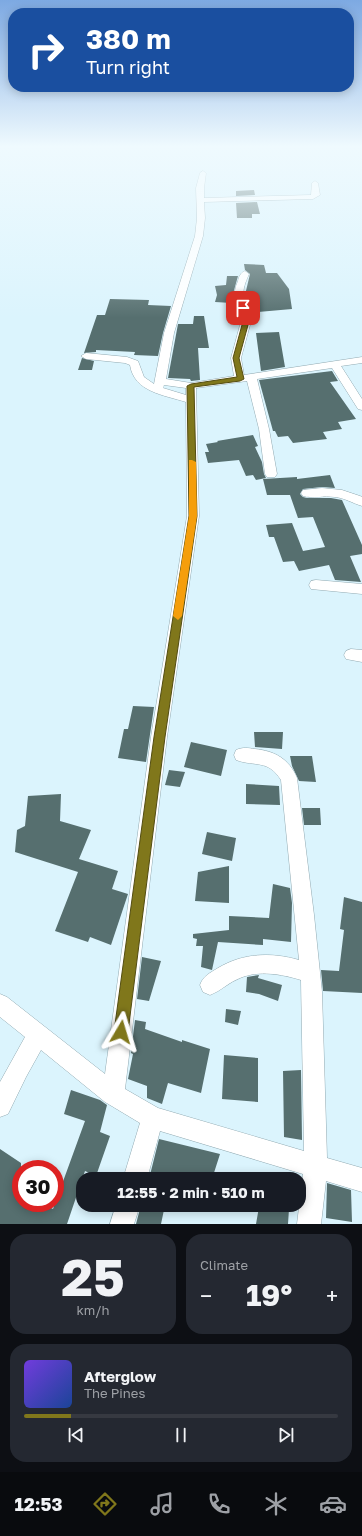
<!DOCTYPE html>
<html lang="en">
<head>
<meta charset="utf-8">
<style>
	:root { --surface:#171b24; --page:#242831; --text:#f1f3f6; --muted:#9ea1a6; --line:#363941; --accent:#80771b }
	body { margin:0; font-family:"Golos Text",sans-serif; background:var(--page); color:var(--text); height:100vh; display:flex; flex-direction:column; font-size:15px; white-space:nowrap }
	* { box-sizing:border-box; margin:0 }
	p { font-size:13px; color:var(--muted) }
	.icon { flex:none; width:22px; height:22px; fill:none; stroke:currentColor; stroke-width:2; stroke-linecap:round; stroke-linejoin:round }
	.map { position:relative; height:1224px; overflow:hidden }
	.drawer { display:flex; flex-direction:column; gap:10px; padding:10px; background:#0d0f14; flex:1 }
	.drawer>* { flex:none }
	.guide { position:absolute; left:8px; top:8px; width:346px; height:84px; border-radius:16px; box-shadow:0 2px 10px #0003; background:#1a4fa0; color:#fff; overflow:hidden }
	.speed { position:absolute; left:12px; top:1160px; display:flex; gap:8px; font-size:20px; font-weight:700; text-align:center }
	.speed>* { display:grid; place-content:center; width:52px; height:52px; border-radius:50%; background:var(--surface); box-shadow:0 2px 10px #0003; line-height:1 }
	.speed .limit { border:6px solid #d22; background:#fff; color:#111 }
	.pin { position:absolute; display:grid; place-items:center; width:34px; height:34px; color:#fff; margin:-17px; border-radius:8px; box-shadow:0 2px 6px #0006 }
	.me { position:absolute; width:44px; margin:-22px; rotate:7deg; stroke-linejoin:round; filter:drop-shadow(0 0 3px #0008) }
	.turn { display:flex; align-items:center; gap:14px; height:84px; padding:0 12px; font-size:18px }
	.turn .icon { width:52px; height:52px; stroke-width:2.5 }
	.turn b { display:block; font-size:28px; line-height:34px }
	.big { font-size:30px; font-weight:700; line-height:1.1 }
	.drawer .widget { flex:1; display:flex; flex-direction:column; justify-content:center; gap:6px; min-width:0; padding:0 14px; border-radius:16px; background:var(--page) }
	.drawer .dial { align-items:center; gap:0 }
	.dial b { font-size:52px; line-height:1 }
	.song { display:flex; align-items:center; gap:12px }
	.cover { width:48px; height:48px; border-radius:6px; background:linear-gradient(135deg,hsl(260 70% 55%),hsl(220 70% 35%)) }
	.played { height:4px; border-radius:2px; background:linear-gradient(90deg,var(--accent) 15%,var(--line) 15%) }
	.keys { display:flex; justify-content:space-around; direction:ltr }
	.heat { display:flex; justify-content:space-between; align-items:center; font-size:22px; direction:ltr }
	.drawer .tiles { flex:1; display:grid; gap:10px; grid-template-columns:1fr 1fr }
	.widget:last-child { grid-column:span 2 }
	.trip { position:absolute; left:76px; top:1172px; width:230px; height:40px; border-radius:16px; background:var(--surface); box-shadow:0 2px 10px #0003; font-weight:700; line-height:40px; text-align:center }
	.tab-bar { display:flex; height:64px; justify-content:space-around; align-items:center; background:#090b0e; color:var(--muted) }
	.tab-bar .icon { width:28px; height:28px }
	.tab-bar .on { color:var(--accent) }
	.tab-bar b { font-size:18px; color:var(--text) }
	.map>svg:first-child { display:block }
	.building { fill:#566f6f }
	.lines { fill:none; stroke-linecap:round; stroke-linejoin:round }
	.minor-casing { stroke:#92aab2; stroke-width:1 }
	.minor { fill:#fff; fill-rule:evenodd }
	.route { fill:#80771b; stroke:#534d12 }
	.slow { fill:#f59e0b }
</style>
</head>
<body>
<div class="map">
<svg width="362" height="1224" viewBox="0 0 362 1224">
	<rect width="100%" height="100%" fill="#dbf4fd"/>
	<path class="building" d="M 254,190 L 255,195 L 236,196 L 236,191 Z
		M 257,202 L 260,214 L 252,214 L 252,218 L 237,218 L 236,203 Z
		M 244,264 L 264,265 L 266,273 L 277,273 L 289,289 L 292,309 L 258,312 L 258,309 L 251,309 L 245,295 L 250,274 L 245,270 Z
		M 227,276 L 238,276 L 233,294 L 236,306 L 232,306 L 232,303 L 215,302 L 217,295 L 215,286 L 226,285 Z
		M 110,299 L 149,300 L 148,305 L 171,306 L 163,333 L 158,356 L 134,355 L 135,352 L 96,350 L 96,352 L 84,353 L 97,315 L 105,315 Z
		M 194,316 L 204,316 L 209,348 L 198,348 L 200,380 L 191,381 L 190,379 L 168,378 L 178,324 L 193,324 Z
		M 279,332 L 285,367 L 261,371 L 256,333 Z
		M 82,358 L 94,361 L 92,370 L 78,370 Z
		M 332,371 L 338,381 L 330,382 L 356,419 L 338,422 L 342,429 L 323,432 L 327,439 L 293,443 L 288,436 L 278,437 L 275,431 L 273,431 L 259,380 Z
		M 253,435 L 258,446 L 255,447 L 262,462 L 264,474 L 266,478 L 256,480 L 253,475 L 246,476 L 239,460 L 208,463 L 205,452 L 209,452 L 206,444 L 218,442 L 217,441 Z
		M 330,475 L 335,488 L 322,487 L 303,489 L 300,494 L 303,497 L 307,498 L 331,498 L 342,500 L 362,545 L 362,554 L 350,556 L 361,582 L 335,580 L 329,565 L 299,571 L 294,561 L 283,562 L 274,537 L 269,537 L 266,525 L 292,523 L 303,551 L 325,547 L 313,517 L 298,518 L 290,495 L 267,495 L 263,479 L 297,477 L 297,479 Z
		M 133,706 L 154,707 L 146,762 L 118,758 L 124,729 L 128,729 Z
		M 254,732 L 283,732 L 282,749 L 255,747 Z
		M 191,742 L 227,750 L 221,776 L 184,767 Z
		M 290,756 L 312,756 L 316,782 L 299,781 L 292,766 Z
		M 169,770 L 185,772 L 180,787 L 165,785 Z
		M 246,784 L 279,786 L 280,805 L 246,804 Z
		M 61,794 L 60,821 L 91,830 L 79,859 L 118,871 L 112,889 L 128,894 L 111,945 L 90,937 L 88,942 L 55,931 L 78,872 L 15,852 L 17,830 L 25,826 L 28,796 Z
		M 302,808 L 320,808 L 321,825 L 304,825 Z
		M 207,832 L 236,838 L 232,861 L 202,854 Z
		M 229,866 L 229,903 L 195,901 L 198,872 Z
		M 273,884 L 290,888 L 292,903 L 291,942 L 263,939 L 263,945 L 218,942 L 212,970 L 201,967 L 203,946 L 196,946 L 197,939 L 193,938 L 193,934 L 229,930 L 229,916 L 269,918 Z
		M 344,897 L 362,902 L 362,993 L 323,991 L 321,970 L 339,971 L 344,930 L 340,929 Z
		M 142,957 L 161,961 L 149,1001 L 137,999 Z
		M 259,975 L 258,978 L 282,985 L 278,1001 L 259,994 L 246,992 L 247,977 Z
		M 226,1009 L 241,1011 L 238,1025 L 225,1022 Z
		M 135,1020 L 146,1022 L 145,1029 L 182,1042 L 182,1040 L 210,1049 L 201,1093 L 168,1083 L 162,1104 L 147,1098 L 147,1086 L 128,1079 L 133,1054 L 131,1053 Z
		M 224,1055 L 258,1058 L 258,1102 L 222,1099 Z
		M 301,1070 L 302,1140 L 284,1137 L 283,1071 Z
		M 71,1090 L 100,1100 L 107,1105 L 100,1132 L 110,1136 L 96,1176 L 85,1171 L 67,1224 L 0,1224 L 0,1149 L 21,1163 L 21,1203 L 41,1203 L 53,1209 L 85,1121 L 64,1114 Z
		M 159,1139 L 220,1154 L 212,1179 L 149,1179 Z
		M 327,1183 L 351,1190 L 352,1222 L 326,1218 Z
		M 141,1205 L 165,1205 L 161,1224 L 136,1224 Z
		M 259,1207 L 289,1209 L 288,1224 L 256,1224 Z"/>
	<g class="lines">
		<g class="minor-casing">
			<path id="minor" d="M 203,171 L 206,173 L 204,188 L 204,198 L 311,195 L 312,183 L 315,181 L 318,183 L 320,195 L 313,199 L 204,202 L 205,218 L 203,236 L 174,333 L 166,379 L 191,383 L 234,376 L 231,358 L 243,314 C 235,303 232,294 238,281 C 239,277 240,273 245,271 L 249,274 C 241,292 241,298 253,314 L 241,358 L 244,375 L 362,357 L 362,363 L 341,366 L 362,399 L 362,410 L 358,409 L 332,368 L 257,379 L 269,429 L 277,474 L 275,477 L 267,477 L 265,474 L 259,429 L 247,381 L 196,388 L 199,516 L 167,737 L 125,1089 L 158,1108 L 304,1151 L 301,980 C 281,974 259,970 240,978 C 229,982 221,991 210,995 L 203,992 L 200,985 C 203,976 210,973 218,968 C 243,953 271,952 299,960 L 281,780 C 268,759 255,767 236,760 L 234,755 L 236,750 C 243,747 248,748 255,749 C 275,751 289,759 297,778 L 314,915 L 322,992 L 327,1158 L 362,1168 L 362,1192 L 326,1181 L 321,1224 L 297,1224 L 303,1174 L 160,1131 L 147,1179 L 123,1179 L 140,1123 L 105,1102 L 41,1050 L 26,1077 L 8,1114 L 0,1117 L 0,1082 L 25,1037 L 0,1017 L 0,994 L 7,997 L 105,1074 L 151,737 L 187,516 L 186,402 C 164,395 134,392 130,365 L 125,363 L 86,359 L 81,356 L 86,353 L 127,357 L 138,361 L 144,377 L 154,384 L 164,333 L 195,236 L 197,218 L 196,188 L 200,173 ZM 164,385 L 186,388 L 186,395 L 163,388 Z
				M 322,488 L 342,490 L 360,496 L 362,497 L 362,506 C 352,503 345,498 335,497 C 324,495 313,499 303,496 L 301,493 L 303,490 Z
				M 316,580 L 362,584 L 362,594 L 311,589 L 309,585 L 311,581 Z
				M 351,649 L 362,650 L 362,662 L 346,659 L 344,655 L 346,651 Z
				M 116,1205 L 140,1205 L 134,1224 L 110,1224 Z"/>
		</g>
		<use href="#minor" class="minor"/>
	</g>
	<linearGradient id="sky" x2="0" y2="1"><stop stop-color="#7da9e2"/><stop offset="0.46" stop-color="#effafe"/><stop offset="1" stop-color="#effafe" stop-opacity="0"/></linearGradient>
	<rect width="362" height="318" fill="url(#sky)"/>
	<path class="route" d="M 241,306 L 245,306 L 251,314 L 239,358 L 244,379 L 240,381 L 194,387 L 197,516 L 165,737 L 128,1032 L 126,1036 L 121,1038 L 116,1036 L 114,1032 L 154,737 L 189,516 L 187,386 L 191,384 L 237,377 L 233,358 L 245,314 L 240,308 Z"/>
	<path class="slow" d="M 189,460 L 192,460 L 196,462 L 197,516 L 182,616 L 178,620 L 173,616 L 189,516 Z"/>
</svg>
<div class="speed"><div class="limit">30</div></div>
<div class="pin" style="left:243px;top:308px;background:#d93025"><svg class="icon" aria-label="arrive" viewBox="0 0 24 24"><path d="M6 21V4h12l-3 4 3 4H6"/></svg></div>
<svg class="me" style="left:121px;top:1032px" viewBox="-20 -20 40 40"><path d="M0-17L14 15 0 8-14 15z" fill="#80771b" stroke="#fff" stroke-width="4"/></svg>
<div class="trip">12:55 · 2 min · 510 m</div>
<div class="guide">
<div class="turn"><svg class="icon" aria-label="right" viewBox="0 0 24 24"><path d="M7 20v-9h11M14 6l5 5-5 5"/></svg><div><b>380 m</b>Turn right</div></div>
</div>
</div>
<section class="drawer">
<div class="tiles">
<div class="widget dial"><b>25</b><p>km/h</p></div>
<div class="widget"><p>Climate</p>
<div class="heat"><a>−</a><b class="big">19°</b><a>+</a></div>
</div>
<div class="widget">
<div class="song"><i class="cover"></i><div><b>Afterglow</b><p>The Pines</p></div></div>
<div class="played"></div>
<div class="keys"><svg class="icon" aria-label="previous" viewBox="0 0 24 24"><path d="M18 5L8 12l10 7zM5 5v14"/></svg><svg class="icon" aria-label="pause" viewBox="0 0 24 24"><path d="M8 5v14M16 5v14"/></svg><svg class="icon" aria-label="next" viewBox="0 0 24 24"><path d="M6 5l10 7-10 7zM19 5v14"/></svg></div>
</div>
</div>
</section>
<nav class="tab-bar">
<b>12:53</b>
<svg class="icon on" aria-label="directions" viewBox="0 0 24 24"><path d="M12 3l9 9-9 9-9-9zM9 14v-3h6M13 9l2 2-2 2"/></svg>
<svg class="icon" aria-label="music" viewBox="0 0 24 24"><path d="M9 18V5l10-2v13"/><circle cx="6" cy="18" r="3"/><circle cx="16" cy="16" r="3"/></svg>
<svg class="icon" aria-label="phone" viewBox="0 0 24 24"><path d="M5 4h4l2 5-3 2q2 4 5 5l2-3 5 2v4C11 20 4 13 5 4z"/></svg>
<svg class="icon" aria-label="climate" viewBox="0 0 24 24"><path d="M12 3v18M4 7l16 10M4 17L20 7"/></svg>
<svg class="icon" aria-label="car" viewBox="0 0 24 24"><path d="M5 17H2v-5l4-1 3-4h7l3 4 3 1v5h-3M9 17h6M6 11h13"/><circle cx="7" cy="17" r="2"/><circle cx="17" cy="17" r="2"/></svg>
</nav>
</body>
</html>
